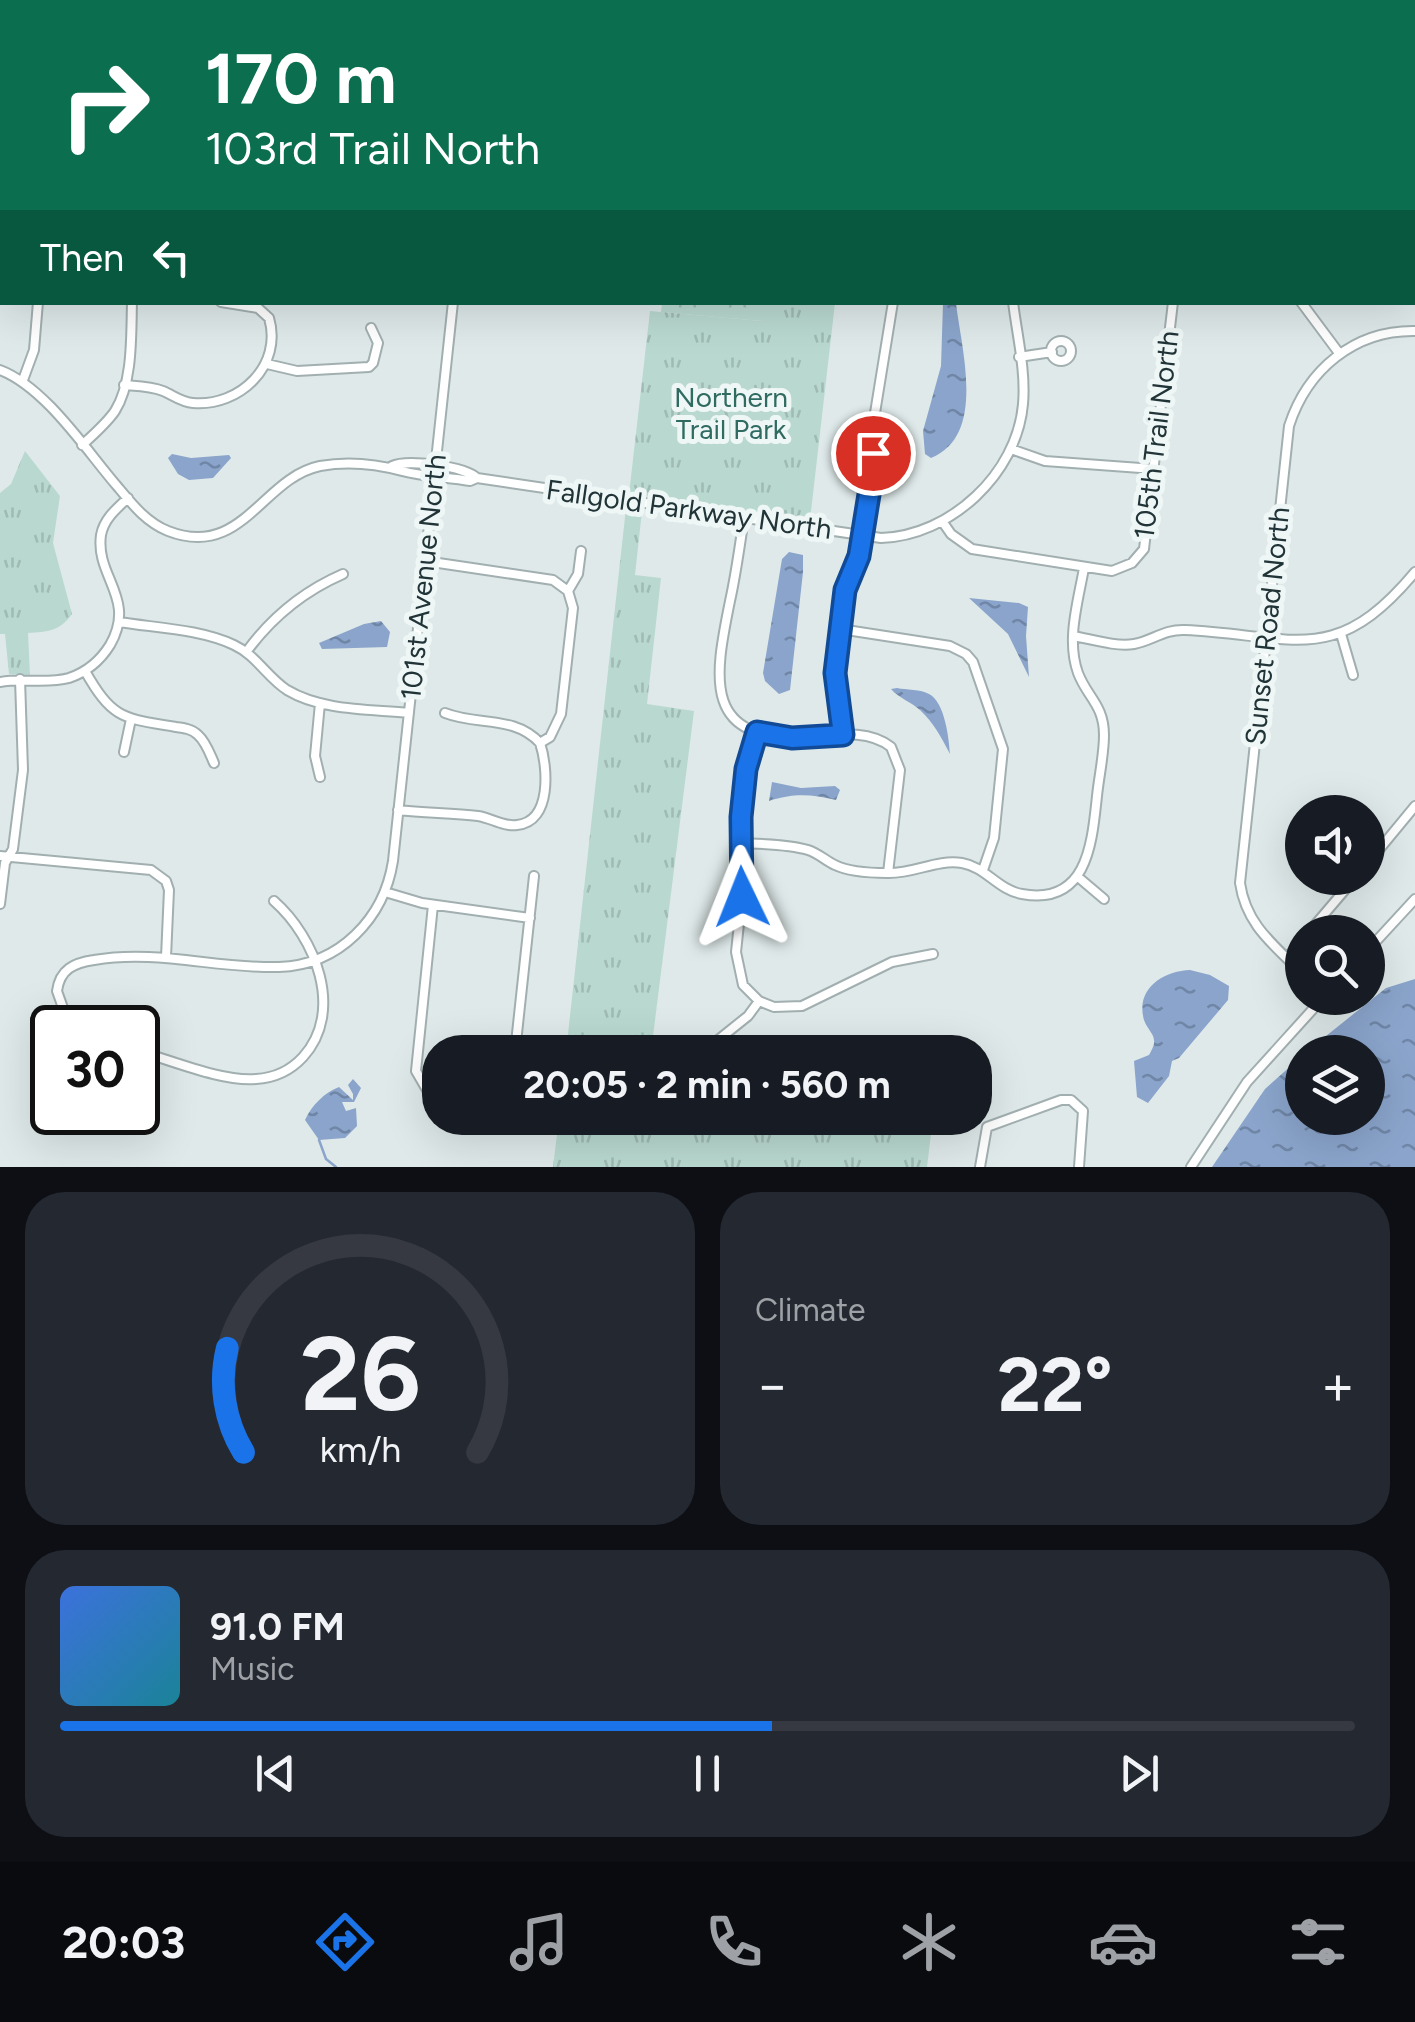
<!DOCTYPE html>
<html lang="en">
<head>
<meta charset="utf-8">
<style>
	:root { --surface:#171b24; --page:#242831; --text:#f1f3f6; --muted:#9ea1a6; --line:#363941; --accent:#1a73e8 }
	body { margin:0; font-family:Figtree,sans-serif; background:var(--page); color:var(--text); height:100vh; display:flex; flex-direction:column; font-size:38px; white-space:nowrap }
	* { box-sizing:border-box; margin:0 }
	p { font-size:32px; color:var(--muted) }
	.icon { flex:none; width:55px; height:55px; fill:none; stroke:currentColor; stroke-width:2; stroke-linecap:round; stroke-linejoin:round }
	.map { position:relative; height:1167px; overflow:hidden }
	.side { display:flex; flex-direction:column; gap:25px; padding:25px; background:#0d0f14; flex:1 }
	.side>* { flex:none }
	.guide { position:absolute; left:0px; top:0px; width:1415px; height:305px; box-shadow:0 10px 40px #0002; background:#0b6e4f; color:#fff; overflow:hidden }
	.controls { position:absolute; left:1285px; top:795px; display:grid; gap:20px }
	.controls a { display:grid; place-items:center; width:100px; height:100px; border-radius:50%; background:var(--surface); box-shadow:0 10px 40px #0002; font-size:50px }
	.speed { position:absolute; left:30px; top:1005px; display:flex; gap:20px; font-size:50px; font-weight:700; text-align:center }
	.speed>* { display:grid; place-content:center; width:130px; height:130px; border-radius:50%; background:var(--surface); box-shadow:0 10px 40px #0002; line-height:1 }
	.speed .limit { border:5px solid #111; border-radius:15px; background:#fff; color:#111 }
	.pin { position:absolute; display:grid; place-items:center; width:85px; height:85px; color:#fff; margin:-42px; border:5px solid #fff; border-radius:50%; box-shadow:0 2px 10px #0007 }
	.me { position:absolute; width:110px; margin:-55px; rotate:358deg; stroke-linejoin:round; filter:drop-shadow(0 0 8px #0008) }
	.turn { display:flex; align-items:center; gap:35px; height:210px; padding:0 40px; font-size:45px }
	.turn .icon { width:130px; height:130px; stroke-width:2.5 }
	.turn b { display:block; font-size:70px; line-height:85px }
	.then { display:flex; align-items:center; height:95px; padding:0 40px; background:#0003; gap:20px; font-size:38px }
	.big { font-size:75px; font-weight:700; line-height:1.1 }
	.side .tile { flex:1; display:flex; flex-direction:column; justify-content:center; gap:15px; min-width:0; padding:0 35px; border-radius:40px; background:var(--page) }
	.side .dial { align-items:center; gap:0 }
	.dial svg { height:260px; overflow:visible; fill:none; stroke:var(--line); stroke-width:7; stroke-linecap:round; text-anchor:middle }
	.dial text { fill:var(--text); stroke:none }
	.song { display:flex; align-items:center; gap:30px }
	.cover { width:120px; height:120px; border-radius:15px; background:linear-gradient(135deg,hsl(220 70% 55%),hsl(190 70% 35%)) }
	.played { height:10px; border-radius:5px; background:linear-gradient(90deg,var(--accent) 55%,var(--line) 55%) }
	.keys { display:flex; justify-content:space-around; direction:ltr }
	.heat { display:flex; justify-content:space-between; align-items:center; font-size:55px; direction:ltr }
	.side .tiles { flex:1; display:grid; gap:25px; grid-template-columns:1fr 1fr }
	.tile:last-child { grid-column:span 2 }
	.trip { position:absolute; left:422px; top:1035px; width:570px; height:100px; border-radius:40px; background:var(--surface); box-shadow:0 10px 40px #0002; font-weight:700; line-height:100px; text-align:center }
	.tab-bar { display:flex; height:160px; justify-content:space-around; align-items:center; background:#090b0e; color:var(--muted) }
	.tab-bar .icon { width:70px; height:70px }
	.tab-bar .on { color:var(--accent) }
	.tab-bar b { font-size:45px; color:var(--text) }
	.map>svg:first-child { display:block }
	.built { fill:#cdd9d9 }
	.forest { fill:url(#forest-crowns) }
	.park { fill:url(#park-tufts) }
	.pitch { fill:#b9d9d0 }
	.water { fill:url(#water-ripples) }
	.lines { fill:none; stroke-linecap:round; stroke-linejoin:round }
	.stream { stroke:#8aa4cb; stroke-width:2.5 }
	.minor-casing { stroke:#a2afb0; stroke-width:12 }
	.major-casing { stroke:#c1c6c7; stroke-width:15 }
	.minor { stroke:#fff; stroke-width:8 }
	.major { stroke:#66929c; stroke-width:10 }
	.route-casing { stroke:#114b97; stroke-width:25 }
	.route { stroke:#1a73e8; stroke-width:18 }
	.labels { text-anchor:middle; stroke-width:10; stroke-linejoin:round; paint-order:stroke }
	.park-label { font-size:28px; fill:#2f6b61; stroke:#eff6f6 }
	.street-label { font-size:28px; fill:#213438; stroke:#eff6f6 }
</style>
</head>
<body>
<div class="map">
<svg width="1415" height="1167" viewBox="0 0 1415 1167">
	<defs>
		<pattern id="forest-crowns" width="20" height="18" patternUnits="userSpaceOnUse" patternTransform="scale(2.5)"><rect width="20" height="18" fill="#b9d9d0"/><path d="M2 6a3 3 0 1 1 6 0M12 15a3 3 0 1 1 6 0" fill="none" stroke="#9fbbb3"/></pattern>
		<pattern id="park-tufts" width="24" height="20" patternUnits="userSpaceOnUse" patternTransform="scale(2.5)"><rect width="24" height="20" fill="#b9d9d0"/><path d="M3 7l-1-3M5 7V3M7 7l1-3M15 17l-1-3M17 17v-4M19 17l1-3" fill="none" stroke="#9fbbb3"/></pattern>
		<pattern id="water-ripples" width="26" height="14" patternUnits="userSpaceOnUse" patternTransform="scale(2.5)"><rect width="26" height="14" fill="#8aa4cb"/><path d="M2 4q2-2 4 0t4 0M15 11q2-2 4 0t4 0" fill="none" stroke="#7086a6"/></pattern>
	</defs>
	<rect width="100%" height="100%" fill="#dfe9e9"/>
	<path class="built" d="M 493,0 L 650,0 L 655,2 L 493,2 Z"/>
	<path class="forest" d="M 662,303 L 785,303 L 762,321 L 661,312 Z"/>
	<path class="park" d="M 101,0 L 473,0 L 473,2 Z
		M 697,0 L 868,0 L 700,2 Z
		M 785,302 L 835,303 L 810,520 L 629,494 L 650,311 L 762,321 L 765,303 Z
		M 25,451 L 60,496 L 53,543 L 72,614 C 60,631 48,632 28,633 L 30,675 L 9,674 L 5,634 L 0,634 L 0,493 L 11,484 Z
		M 626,508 L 642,511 L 635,575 L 661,578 L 647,704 L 694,711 L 651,1052 L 566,1052 Z
		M 559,1118 L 933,1118 L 927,1167 L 553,1167 Z"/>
	<path class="pitch" d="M 733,401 L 770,408 L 774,413 L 765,459 L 738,454 C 725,436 728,422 733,401 Z
		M 30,600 L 60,603 L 58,621 L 28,617 Z"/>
	<path class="water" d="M 943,303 L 956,303 C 961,348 987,436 931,458 L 925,454 L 923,431 L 941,366 Z
		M 172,454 L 191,458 L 229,455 L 231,458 L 213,478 L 189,480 L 178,474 L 168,458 Z
		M 789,552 L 803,555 L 803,572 L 790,690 L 779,694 L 765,681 L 763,673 L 782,559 Z
		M 969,598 L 1019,603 L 1028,607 L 1026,636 L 1029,677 L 1008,634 Z
		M 381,621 L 390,632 L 387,647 L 322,649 L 319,643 L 364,624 Z
		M 897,688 C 906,690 921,689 929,694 C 945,702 949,739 950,754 C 941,737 934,723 920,710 C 911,702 899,698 891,689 Z
		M 772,782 L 801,788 L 835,786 L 840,790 L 836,800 C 811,794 793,793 769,801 Z
		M 1190,970 L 1210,975 L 1229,986 L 1228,1000 L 1179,1058 L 1172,1061 L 1169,1076 L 1148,1103 L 1137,1097 L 1134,1061 L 1149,1055 C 1151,1051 1155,1045 1154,1040 C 1154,1034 1146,1027 1144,1020 C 1135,989 1163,971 1190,970 Z
		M 1415,979 L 1415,1167 L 1212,1167 L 1265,1089 L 1302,1056 L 1302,1118 L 1368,1118 L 1368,1052 L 1306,1052 L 1386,988 Z
		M 353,1079 L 361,1088 L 354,1102 L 342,1102 L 346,1111 L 356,1108 L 357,1126 L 345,1138 L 319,1140 L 305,1120 C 312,1105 324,1093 339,1087 L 353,1100 L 353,1094 L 348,1085 Z"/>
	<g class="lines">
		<path class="stream" d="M 319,1140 L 326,1159 L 336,1167"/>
		<g class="minor-casing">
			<path id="minor" d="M 52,2 L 52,0
				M 484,2 L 485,0
				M 1190,2 L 1191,0
				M 1262,2 L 1263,0
				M 1412,80 L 1415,81
				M 0,102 L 2,101
				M 1412,136 L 1415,136
				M 0,273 L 2,273
				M 1301,302 L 1339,353
				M1051 351a10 10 0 1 1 20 0a10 10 0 1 1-20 0Z
				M 1019,357 L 1052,352
				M 267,364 L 297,371 L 369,367 L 373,363 L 378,343 L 371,328
				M 0,370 C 45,387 86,450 117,486 C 132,504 146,522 168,531 C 242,560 262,478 320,466 C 348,461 376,464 402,471 C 424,477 448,477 470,481 L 477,478 L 881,538 C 950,536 1017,474 1023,404 C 1026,371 1017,335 1013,302
				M 23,380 L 34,350 L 38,302
				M 124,385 C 137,386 151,386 163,391 C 173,395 181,402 193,403 C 240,407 283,365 269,318 L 258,308 L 221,302
				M 82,445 C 93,435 106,424 115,411 C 133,382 131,336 132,302
				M 1011,449 L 1045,461 L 1154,469
				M 392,466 C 407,459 465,466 477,478
				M 744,517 C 740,545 736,574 730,601 C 714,679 702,743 809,737 C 836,735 868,729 891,747 L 900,770 L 888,873
				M 942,521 L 951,534 L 972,549 L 1112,571 L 1132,563 L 1144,549 L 1173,302
				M 425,561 L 553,580 L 568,591
				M 119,622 C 156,628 200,629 234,645 C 256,655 267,677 287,690 C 322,711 369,709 409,713
				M 840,629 L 950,646 L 966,654 L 973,662 L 1003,749 L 994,838 L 983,870
				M 1341,634 L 1353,675
				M 1073,636 C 1091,639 1115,647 1134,644 C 1152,641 1164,629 1185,630 C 1294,635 1334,669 1415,572
				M 247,651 C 272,617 304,591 343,574
				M 85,671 C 113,720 123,718 176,727 C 184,728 192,729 198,735 C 206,742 210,754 214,763
				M 0,682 C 23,678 47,684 69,678 C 87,672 100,661 110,645 C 137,598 95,577 101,535 C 104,519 116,509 128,498
				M 320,703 L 315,756 L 320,777
				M 445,713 C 478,726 514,715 540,743
				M 757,732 L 746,769 L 741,817 L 744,876 L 736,952 L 743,985 L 759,1001 L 774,1007 L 802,1006 L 892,962 L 933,954
				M 843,735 L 835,673 L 845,590 L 859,556 L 873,476 L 875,413 L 893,302
				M 124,752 L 131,719
				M 398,810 C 425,813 452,813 478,816 C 491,818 504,827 517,825 C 552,822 548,767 540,743 L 550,737 L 561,714 L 573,608 L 568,591 L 578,574 L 581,551
				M 740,843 C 761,844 788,844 808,850 C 818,853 826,861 835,865 C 849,872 872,873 887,873 C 914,874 936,859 962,863 C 986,867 998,890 1022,894 C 1088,906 1092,842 1097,796 C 1099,776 1104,755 1104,735 C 1104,705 1087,697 1078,673 C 1066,640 1078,602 1084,568
				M 0,856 L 151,870 L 166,881 L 169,890 L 166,957
				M 1368,863 L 1415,806
				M 1078,877 L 1104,899
				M 385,892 L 422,903 L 530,918
				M 0,904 L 5,863 L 13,849 L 23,770 L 20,679
				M 433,905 L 416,1071 L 427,1090 L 440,1095
				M 1309,932 L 1355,878
				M 1368,950 L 1415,899
				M 1287,958 L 1302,940
				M 1302,973 C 1274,945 1246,925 1240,883 L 1289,426 C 1307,370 1354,330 1415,331
				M 80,1028 L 63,1008 L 57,991 C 60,969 74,963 94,960 C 157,949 217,969 279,967 C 340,965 384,918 393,861 L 453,302
				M 718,1040 L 748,1016 L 759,1001
				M 138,1051 C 171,1060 222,1082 256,1079 C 274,1078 291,1070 303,1057 C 345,1011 315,937 274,901
				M 515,1052 L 534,876
				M 980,1167 L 987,1127 L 1061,1100 L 1071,1100 L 1083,1111 L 1079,1167
				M 1191,1167 L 1247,1082 L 1323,998"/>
		</g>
		<g class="major-casing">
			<path id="major" d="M 660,0 L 665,2
				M 675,0 L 679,2
				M 1412,224 L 1415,224"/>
		</g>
		<use href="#minor" class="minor"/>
		<use href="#major" class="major"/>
	</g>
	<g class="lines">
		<g class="route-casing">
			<path id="route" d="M 742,897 L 741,817 L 746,769 L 757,732 L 792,738 L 843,735 L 835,673 L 845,590 L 859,556 L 872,476 L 873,453"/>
		</g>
		<use href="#route" class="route"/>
	</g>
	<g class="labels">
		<g class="park-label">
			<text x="731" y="407">Northern<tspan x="731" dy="32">Trail Park</tspan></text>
		</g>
		<g class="street-label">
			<text transform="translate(1156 435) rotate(-83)" y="10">105th Trail North</text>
			<text transform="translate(689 509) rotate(8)" y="10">Fallgold Parkway North</text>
			<text transform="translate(423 577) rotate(-84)" y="10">101st Avenue North</text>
			<text transform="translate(1267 626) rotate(-84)" y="10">Sunset Road North</text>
		</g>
	</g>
</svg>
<div class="controls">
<a><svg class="icon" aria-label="sound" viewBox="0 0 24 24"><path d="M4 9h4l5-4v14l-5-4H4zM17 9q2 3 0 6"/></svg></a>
<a><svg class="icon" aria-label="search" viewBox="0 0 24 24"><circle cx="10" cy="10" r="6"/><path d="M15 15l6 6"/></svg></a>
<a><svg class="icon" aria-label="layers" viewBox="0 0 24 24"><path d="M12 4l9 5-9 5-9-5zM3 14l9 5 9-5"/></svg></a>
</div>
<div class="speed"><div class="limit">30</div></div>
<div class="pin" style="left:873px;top:453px;background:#d93025"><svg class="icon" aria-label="arrive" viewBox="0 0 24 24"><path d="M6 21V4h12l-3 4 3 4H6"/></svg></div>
<svg class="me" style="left:742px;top:897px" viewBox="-20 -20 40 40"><path d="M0-17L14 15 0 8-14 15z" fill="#1a73e8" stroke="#fff" stroke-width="4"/></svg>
<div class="trip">20:05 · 2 min · 560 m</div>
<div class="guide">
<div class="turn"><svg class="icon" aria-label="right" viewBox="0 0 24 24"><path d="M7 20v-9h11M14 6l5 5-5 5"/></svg><div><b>170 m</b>103rd Trail North</div></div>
<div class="then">Then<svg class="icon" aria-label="left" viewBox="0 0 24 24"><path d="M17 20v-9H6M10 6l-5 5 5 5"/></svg></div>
</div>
</div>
<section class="side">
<div class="tiles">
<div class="tile dial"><svg viewBox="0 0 100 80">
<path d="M14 69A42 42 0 1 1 86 69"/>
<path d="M14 69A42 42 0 0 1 9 37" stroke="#1a73e8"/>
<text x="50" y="56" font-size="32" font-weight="700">26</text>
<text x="50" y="72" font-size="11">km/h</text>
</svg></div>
<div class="tile"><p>Climate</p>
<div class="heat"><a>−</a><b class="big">22°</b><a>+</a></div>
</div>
<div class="tile">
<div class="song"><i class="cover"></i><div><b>91.0 FM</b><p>Music</p></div></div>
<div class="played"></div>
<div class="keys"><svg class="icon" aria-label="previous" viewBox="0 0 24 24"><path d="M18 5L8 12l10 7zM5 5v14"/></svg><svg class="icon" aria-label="pause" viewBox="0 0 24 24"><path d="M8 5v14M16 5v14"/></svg><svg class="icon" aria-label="next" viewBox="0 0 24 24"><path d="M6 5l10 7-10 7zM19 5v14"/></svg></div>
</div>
</div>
</section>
<nav class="tab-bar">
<b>20:03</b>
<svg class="icon on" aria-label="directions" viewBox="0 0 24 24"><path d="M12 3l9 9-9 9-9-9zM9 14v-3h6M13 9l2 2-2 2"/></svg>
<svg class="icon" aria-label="music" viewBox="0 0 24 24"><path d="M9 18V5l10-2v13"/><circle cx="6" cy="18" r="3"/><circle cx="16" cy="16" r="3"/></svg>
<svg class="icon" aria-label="phone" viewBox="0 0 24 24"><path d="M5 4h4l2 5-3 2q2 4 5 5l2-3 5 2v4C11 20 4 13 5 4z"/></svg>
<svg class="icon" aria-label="climate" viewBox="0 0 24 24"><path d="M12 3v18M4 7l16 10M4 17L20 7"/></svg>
<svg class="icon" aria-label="car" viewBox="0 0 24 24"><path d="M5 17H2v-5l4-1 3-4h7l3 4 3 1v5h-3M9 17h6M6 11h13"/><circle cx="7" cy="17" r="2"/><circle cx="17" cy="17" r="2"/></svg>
<svg class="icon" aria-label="filters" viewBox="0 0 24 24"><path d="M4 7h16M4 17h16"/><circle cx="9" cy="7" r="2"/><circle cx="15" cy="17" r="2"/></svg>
</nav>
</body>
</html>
